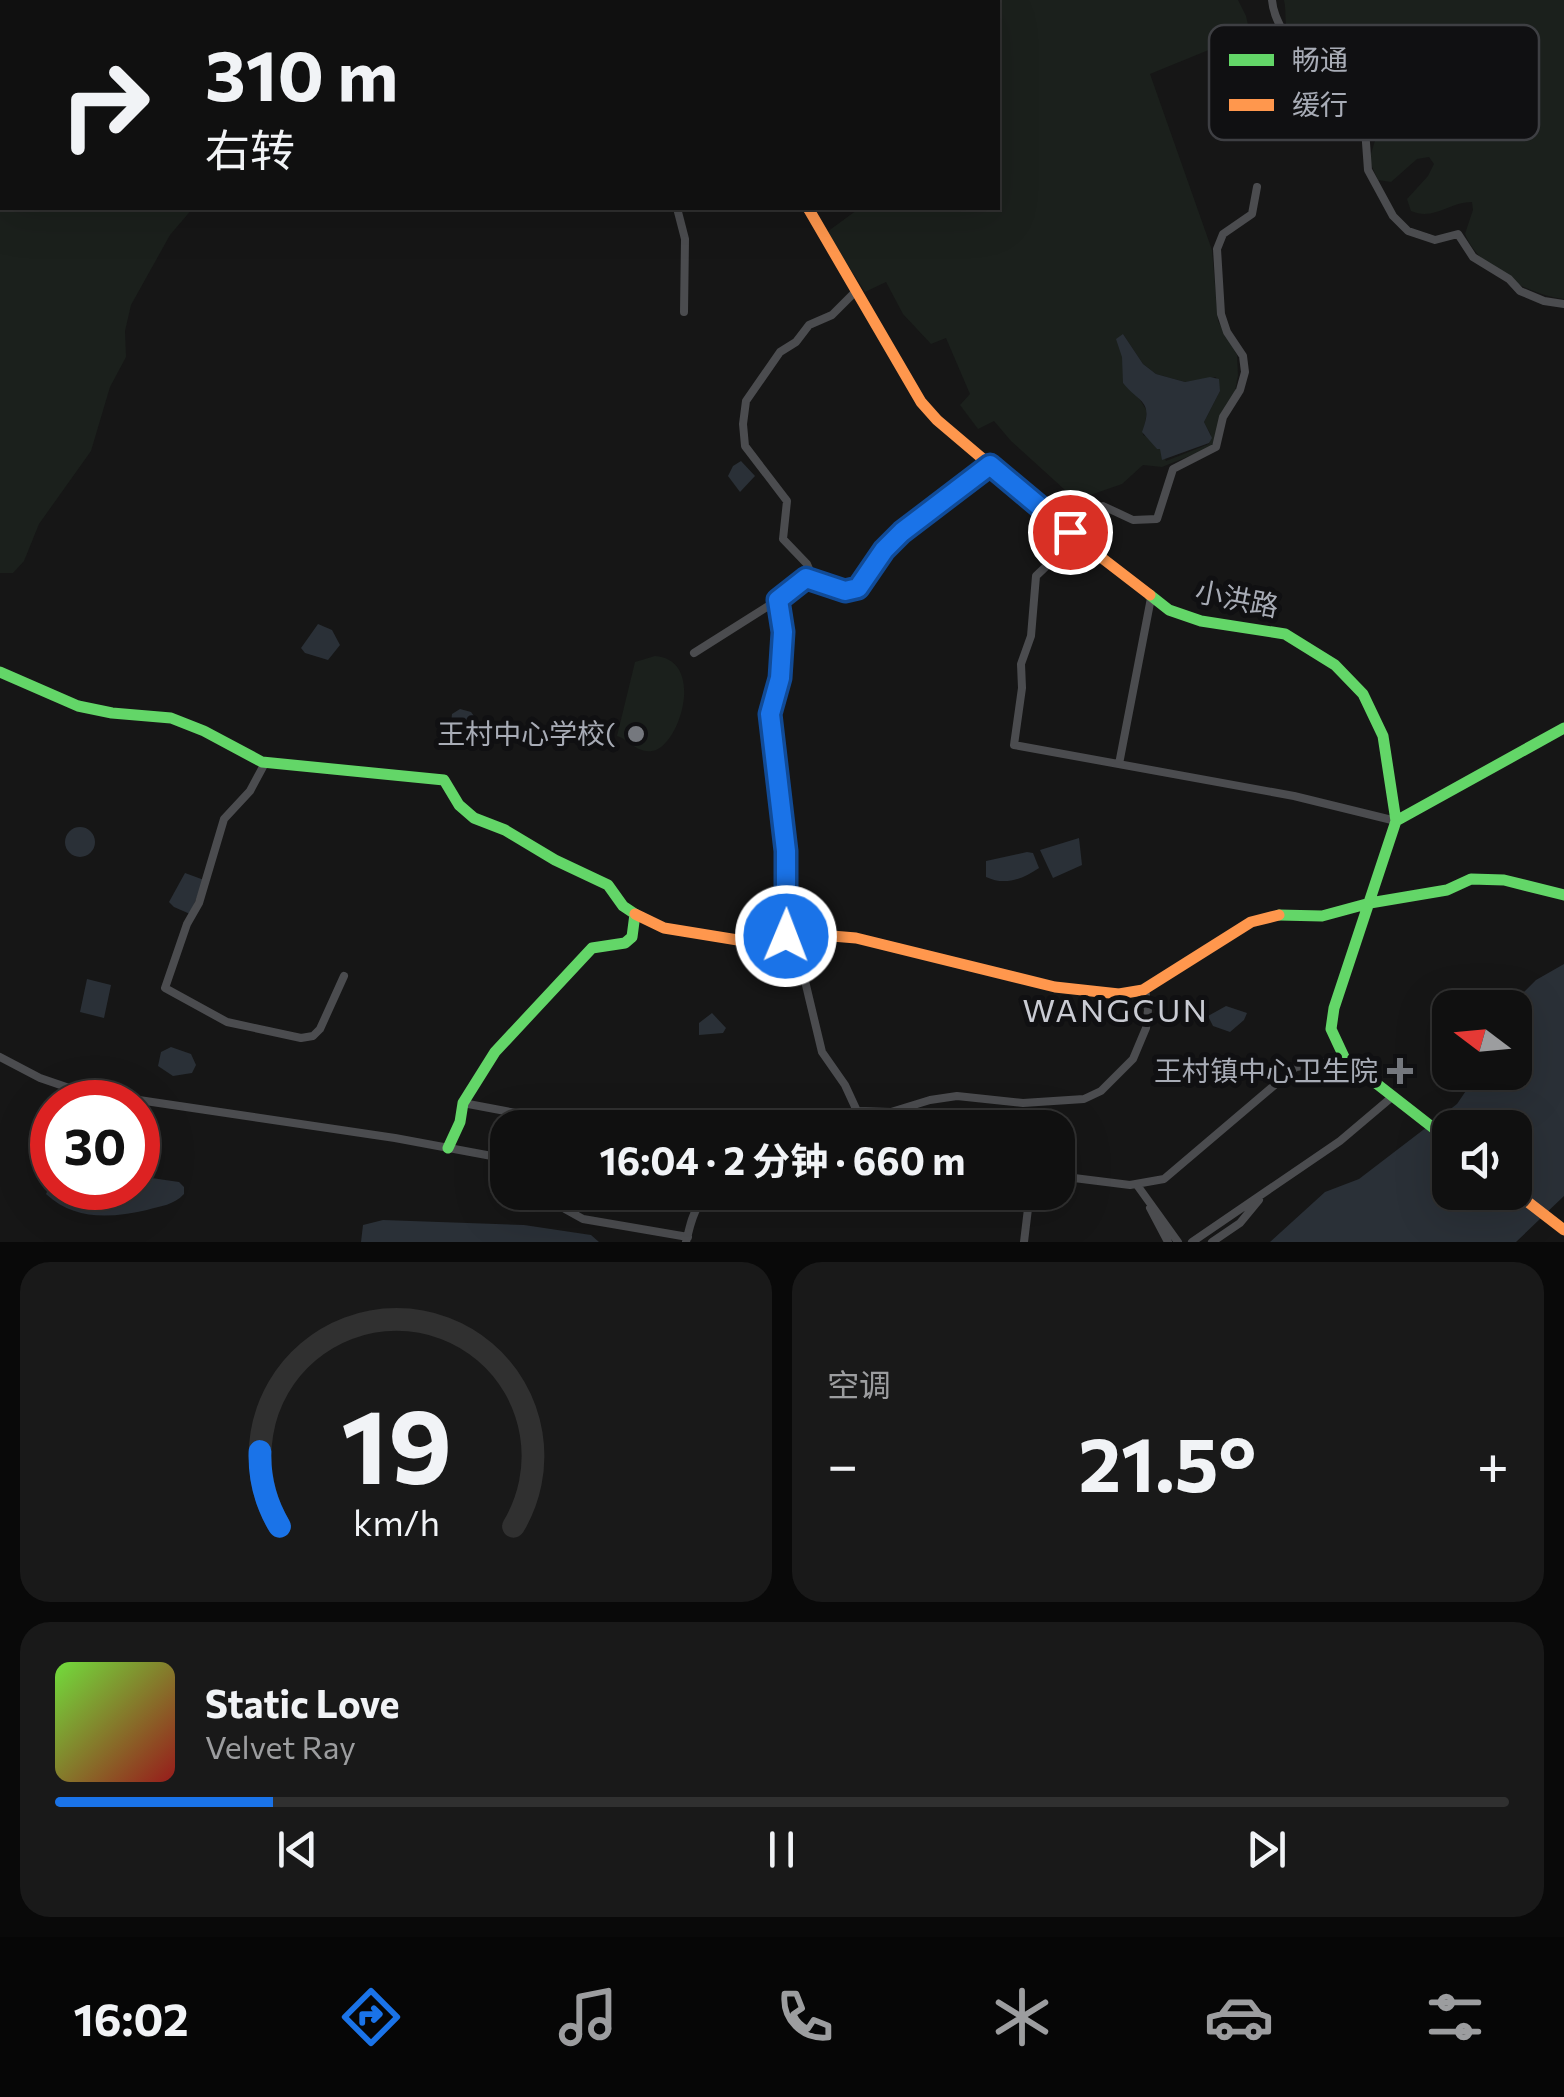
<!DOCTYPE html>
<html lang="zh">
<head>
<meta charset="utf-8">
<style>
	:root { --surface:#101010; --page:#191919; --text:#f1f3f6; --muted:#9c9d9f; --line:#303030; --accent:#1a73e8 }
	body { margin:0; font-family:Commissioner,"Noto Sans SC",sans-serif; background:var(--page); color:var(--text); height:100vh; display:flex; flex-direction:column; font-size:38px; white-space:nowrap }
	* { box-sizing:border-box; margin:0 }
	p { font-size:32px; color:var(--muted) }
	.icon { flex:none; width:55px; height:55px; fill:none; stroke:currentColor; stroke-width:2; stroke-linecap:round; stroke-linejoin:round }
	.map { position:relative; height:1242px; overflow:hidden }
	.sheet { display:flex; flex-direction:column; gap:20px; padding:20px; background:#090909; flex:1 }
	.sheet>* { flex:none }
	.top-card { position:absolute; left:0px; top:0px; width:1000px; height:210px; box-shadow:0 10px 40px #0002,0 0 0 2px var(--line); background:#101010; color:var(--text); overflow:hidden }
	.needle { width:65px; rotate:286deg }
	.buttons { position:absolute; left:1432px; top:990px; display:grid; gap:20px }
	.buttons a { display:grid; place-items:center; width:100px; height:100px; border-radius:20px; background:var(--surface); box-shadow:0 10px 40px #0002,0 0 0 2px var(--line); font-size:50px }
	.speed { position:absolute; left:30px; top:1080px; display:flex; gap:20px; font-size:50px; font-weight:700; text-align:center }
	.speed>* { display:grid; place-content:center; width:130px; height:130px; border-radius:50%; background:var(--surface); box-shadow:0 10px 40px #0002,0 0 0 2px var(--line); line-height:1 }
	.speed .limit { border:15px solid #d22; background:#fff; color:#111 }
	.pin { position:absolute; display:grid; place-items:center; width:85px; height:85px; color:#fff; margin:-42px; border:5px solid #fff; border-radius:50%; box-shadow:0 2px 10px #0007 }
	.me { position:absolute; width:110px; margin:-55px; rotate:1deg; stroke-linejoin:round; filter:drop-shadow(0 0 8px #0008) }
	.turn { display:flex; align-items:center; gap:35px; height:210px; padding:0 40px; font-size:45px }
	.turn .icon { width:130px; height:130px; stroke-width:2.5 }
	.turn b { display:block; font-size:70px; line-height:85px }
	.big { font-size:75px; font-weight:700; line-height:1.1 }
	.sheet .widget { flex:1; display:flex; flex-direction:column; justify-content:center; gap:15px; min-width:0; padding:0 35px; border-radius:30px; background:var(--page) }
	.sheet .dial { align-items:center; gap:0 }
	.dial svg { height:260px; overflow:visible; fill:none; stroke:var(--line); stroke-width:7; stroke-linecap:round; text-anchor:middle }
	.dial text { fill:var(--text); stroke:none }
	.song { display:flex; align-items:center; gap:30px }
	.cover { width:120px; height:120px; border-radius:15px; background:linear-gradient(135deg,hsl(100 70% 55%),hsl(0 70% 35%)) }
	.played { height:10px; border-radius:5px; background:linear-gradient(90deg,var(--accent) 15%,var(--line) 15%) }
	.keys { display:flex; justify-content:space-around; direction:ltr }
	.heat { display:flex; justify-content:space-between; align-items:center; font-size:55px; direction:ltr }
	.sheet .tiles { flex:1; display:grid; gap:20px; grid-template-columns:1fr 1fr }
	.widget:last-child { grid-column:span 2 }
	.trip { position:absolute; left:490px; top:1110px; width:585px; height:100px; border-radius:30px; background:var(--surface); box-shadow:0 10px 40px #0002,0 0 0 2px var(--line); font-weight:700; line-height:100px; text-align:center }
	.dock { display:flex; height:160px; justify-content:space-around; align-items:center; background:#060606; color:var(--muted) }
	.dock .icon { width:70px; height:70px }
	.dock .selected { color:var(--accent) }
	.dock b { font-size:45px; color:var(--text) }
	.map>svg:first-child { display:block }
	.green { fill:#1b201c; fill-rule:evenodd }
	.water { fill:#2a3037; fill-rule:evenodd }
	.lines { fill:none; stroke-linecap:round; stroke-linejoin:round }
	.street { stroke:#4b4c4f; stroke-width:8 }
	.fast { stroke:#63d668; stroke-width:11 }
	.slow { stroke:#ff974d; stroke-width:11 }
	.route-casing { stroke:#114b97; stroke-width:25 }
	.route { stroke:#1a73e8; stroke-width:18 }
	.poi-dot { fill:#75787e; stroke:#101012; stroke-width:4 }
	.labels { text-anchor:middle; stroke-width:10; stroke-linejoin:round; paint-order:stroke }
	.street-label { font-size:28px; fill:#a8acb6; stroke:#101012 }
	.poi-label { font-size:28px; fill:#a8acb6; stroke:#101012; text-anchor:end }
	.quarter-label { font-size:32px; letter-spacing:2.5px; fill:#c9cbd3; stroke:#101012 }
	.key { fill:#101012; stroke:#3e3f43; stroke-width:2.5 }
	.key-label { font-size:28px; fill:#a8acb6 }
</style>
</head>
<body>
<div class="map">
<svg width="1564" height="1242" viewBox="0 0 1564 1242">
	<rect width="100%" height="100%" fill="#161616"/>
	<path class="green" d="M 0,0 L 28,2 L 2,2 L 2,208 L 193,208 L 170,235 L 131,305 L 125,331 L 126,357 L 110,387 L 91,451 L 39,524 L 24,561 L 13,573 L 0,573 Z
		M 856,0 L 1238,0 L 1246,16 L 1266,104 L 1254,103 C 1240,86 1237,51 1211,49 L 1150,74 L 1212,250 L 1218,321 L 1237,355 L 1238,375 L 1235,391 L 1222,411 L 1212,447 L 1162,467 L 1143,465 L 1122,484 L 1076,500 L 1011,441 L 994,421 L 978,429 L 960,405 L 970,394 L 946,338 L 931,344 L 903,314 L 886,282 L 865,292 L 827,232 L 857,210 L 864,208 L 998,208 L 998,2 L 856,2 ZM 1123,334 L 1143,364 L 1156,374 L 1185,382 L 1216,377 L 1220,391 L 1204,422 L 1211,435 L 1209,444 L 1166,461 L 1161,448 L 1157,449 L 1151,439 L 1143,435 L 1147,411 L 1137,395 L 1123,383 Z
		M 1284,0 L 1564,0 L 1564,299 C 1530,295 1478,268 1465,234 L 1473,210 L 1472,202 C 1449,202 1434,221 1411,211 L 1407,199 L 1428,176 L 1434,164 L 1429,157 L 1417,159 L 1391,182 L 1378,180 L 1369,160 L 1380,125 L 1380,108 C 1368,99 1355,105 1341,102 C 1318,98 1288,46 1286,24 C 1285,16 1286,9 1284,0 Z
		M 655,656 C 707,660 679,748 652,751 C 636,753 630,740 617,736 L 635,662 Z"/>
	<path class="water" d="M 1123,334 L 1143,364 L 1156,374 L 1185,382 L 1210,377 L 1219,379 L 1220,391 L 1204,422 L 1212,438 L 1209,443 L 1162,460 L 1160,449 L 1157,449 L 1142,432 C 1154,400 1140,404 1123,383 L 1122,357 L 1116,339 Z
		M 741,461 L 755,476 L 740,492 L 728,476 L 733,466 Z
		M 318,624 L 332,630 L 340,645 L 328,660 L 305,653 L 301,648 Z
		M 460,709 L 471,712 L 479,723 L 472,739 L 459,743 L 450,736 L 452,714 Z
		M65 842a15 15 0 1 1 30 0a15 15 0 1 1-30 0Z
		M 1079,838 L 1082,865 L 1053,878 L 1040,850 Z
		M 1027,852 L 1033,853 L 1039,868 C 1023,879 1005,886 986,877 L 986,861 Z
		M 185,873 L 204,880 L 190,914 L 174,907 L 169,902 Z
		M 1564,964 L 1564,1196 L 1516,1242 L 1270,1242 L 1325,1192 L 1359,1179 L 1457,1104 L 1478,1073 L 1515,1072 L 1515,1008 L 1509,1007 L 1536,980 ZM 1450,1128 L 1515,1128 L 1515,1192 L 1450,1192 Z
		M 87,979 L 111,985 L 104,1018 L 80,1012 Z
		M 1226,1006 L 1247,1013 L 1244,1020 L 1230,1032 L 1213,1026 L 1208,1016 Z
		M 712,1013 L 726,1028 L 723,1033 L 699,1035 L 699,1023 Z
		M 171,1047 L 191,1054 L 196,1065 L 192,1073 L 173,1076 L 158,1066 L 161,1052 Z
		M 138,1176 L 179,1182 L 184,1187 L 184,1194 C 174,1205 161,1206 147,1210 C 111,1218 75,1221 46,1194 L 52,1182 L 52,1188 L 138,1188 Z
		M 383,1220 L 524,1225 L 591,1235 L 599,1242 L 361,1242 L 363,1225 Z"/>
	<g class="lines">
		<path class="street" d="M 636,0 L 638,2
			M 1272,0 C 1273,14 1280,25 1286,38 C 1311,93 1324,92 1365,129 L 1368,170 L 1393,216 L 1408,231 L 1435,240 L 1458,234 L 1473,257 L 1509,279 L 1520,291 L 1544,301 L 1564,304
			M 677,208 L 685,239 L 684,312
			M 1070,532 L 1090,513 L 1103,506 L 1133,520 L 1157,519 L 1173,469 L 1216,447 L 1223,417 L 1240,390 L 1245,372 L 1243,356 L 1227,332 L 1221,314 L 1217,249 L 1223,234 L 1252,214 L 1257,187
			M 1076,538 L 1036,576 L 1031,636 L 1021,664 L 1022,688 L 1014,745 L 1294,796 L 1396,821
			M 813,578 L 807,564 L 783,539 L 787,501 L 745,446 L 743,424 L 746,401 L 780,352 L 796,342 L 809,325 L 832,315 L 857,290
			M 778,600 L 783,632 L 780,678 L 770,713 L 786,851 L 786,936
			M 694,653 L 778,600 L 804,579 L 816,579 L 845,591 L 855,589 L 884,550 L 902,531 L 990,465
			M 265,763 L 250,791 L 224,819 L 199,903 L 187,924 L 165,988 L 227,1022 L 301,1038 L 313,1036 L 320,1029 L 344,976
			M 1119,764 L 1151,598
			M 794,935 L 822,1052 L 845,1085 L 857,1111
			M 0,1057 L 40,1078 L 78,1091 L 395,1138 L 508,1159
			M 463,1103 L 521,1114 L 538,1122 L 715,1114 L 737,1117 L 751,1123 L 814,1127 L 835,1122 L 857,1111 L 891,1112 L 930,1100 L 957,1096 L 1023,1103 L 1084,1099 L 1101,1091 L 1133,1059 L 1146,1028 L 1148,1010 L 1145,989
			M 1058,1176 L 1130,1185 L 1164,1179 L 1296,1067 L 1344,1059
			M 1137,1185 L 1178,1242
			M 552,1192 L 565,1209 L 583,1219 L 688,1237
			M 1150,1208 L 1168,1242
			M 686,1242 C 693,1214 695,1196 726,1192
			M 1024,1242 L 1030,1192
			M 1192,1242 L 1340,1141 L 1392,1097
			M 1212,1242 L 1240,1223 L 1259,1200"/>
		<path class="fast" d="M 814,2 L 815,0
			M 1150,595 L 1169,610 L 1201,621 L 1285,634 L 1335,665 L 1363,694 L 1383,736 L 1396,821 L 1334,1008 L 1331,1029 L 1345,1059 L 1450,1141
			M 0,672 L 78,706 L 112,713 L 171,718 L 204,731 L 262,762 L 444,780 L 459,805 L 474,818 L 505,830 L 555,860 L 608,885 L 623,906 L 635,914 L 632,937 L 625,943 L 592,948 L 495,1052 L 463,1103 L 460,1122 L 448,1148
			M 1396,821 L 1564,728
			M 1279,915 L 1322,916 L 1370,903 L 1447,890 L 1471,879 L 1504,880 L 1564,895"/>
		<path class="slow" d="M 808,208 L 921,402 L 937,420 L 1076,538 L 1150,595
			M 635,914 L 664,928 L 750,942 L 808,934 L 856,938 L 1055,987 L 1119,994 L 1143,990 L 1251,922 L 1279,915
			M 1515,1192 L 1564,1230"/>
	</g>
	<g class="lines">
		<g class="route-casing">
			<path id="route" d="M 786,936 L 786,851 L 770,714 L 780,678 L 783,632 L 778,600 L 806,578 L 845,591 L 858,588 L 884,550 L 902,532 L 990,465 L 1070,532"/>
		</g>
		<use href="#route" class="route"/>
	</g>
	<g class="poi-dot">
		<circle cx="636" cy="734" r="10"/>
		<path d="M1395 1056h10v10h10v10h-10v10h-10v-10h-10v-10h10z"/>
	</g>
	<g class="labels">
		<g class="street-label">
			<text transform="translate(1237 599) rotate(11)" y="10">小洪路</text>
		</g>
		<g class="poi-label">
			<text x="616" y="744">王村中心学校(</text>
			<text x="1378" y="1081">王村镇中心卫生院</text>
		</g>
		<g class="quarter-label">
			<text x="1116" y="1022">WANGCUN</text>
		</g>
	</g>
	<rect x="1209" y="25" width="330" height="115" rx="15" class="key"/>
	<rect x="1229" y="54" width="45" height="12" fill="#63d668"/>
	<rect x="1229" y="99" width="45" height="12" fill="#ff974d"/>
	<g class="key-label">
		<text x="1292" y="70">畅通</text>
		<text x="1292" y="115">缓行</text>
	</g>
</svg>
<div class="buttons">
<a><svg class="needle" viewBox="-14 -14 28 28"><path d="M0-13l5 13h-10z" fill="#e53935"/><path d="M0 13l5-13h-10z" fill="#9c9d9f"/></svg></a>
<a><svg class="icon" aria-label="sound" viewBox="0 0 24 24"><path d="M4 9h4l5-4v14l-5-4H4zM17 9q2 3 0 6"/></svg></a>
</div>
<div class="speed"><div class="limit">30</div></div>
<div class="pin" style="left:1070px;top:532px;background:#d93025"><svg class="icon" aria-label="arrive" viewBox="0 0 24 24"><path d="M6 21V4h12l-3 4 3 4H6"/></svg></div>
<svg class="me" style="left:786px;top:936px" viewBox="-20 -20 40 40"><circle r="17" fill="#1a73e8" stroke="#fff" stroke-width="3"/><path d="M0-11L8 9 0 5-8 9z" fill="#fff"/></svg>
<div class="trip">16:04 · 2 分钟 · 660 m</div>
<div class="top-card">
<div class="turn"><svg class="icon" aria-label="right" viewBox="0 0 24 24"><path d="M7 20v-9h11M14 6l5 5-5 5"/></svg><div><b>310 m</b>右转</div></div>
</div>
</div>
<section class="sheet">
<div class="tiles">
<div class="widget dial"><svg viewBox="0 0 100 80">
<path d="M14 69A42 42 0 1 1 86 69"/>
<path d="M14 69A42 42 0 0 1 8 46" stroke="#1a73e8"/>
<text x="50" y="56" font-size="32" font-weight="700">19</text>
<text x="50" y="72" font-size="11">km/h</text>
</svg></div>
<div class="widget"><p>空调</p>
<div class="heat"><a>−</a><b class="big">21.5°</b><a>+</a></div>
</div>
<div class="widget">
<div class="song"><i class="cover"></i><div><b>Static Love</b><p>Velvet Ray</p></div></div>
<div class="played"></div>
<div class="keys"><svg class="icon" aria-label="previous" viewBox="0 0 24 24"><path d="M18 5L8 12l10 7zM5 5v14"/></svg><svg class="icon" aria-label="pause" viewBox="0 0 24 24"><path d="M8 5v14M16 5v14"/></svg><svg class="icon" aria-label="next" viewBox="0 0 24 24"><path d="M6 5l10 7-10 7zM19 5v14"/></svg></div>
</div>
</div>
</section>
<nav class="dock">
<b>16:02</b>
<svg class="icon selected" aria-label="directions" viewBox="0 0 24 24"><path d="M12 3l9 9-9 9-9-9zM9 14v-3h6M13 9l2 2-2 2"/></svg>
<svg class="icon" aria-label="music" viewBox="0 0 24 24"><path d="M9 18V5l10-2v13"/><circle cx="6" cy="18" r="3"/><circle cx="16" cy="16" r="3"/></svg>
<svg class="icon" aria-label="phone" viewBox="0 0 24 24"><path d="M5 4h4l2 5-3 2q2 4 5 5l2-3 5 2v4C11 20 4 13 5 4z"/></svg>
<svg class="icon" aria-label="climate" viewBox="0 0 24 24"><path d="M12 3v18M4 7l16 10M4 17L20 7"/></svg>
<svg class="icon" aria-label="car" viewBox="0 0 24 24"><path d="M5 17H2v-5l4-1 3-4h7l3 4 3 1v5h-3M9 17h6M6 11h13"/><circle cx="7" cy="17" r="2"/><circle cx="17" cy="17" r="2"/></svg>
<svg class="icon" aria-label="filters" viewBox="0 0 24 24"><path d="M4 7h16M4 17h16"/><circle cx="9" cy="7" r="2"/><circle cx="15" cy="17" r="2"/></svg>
</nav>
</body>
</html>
